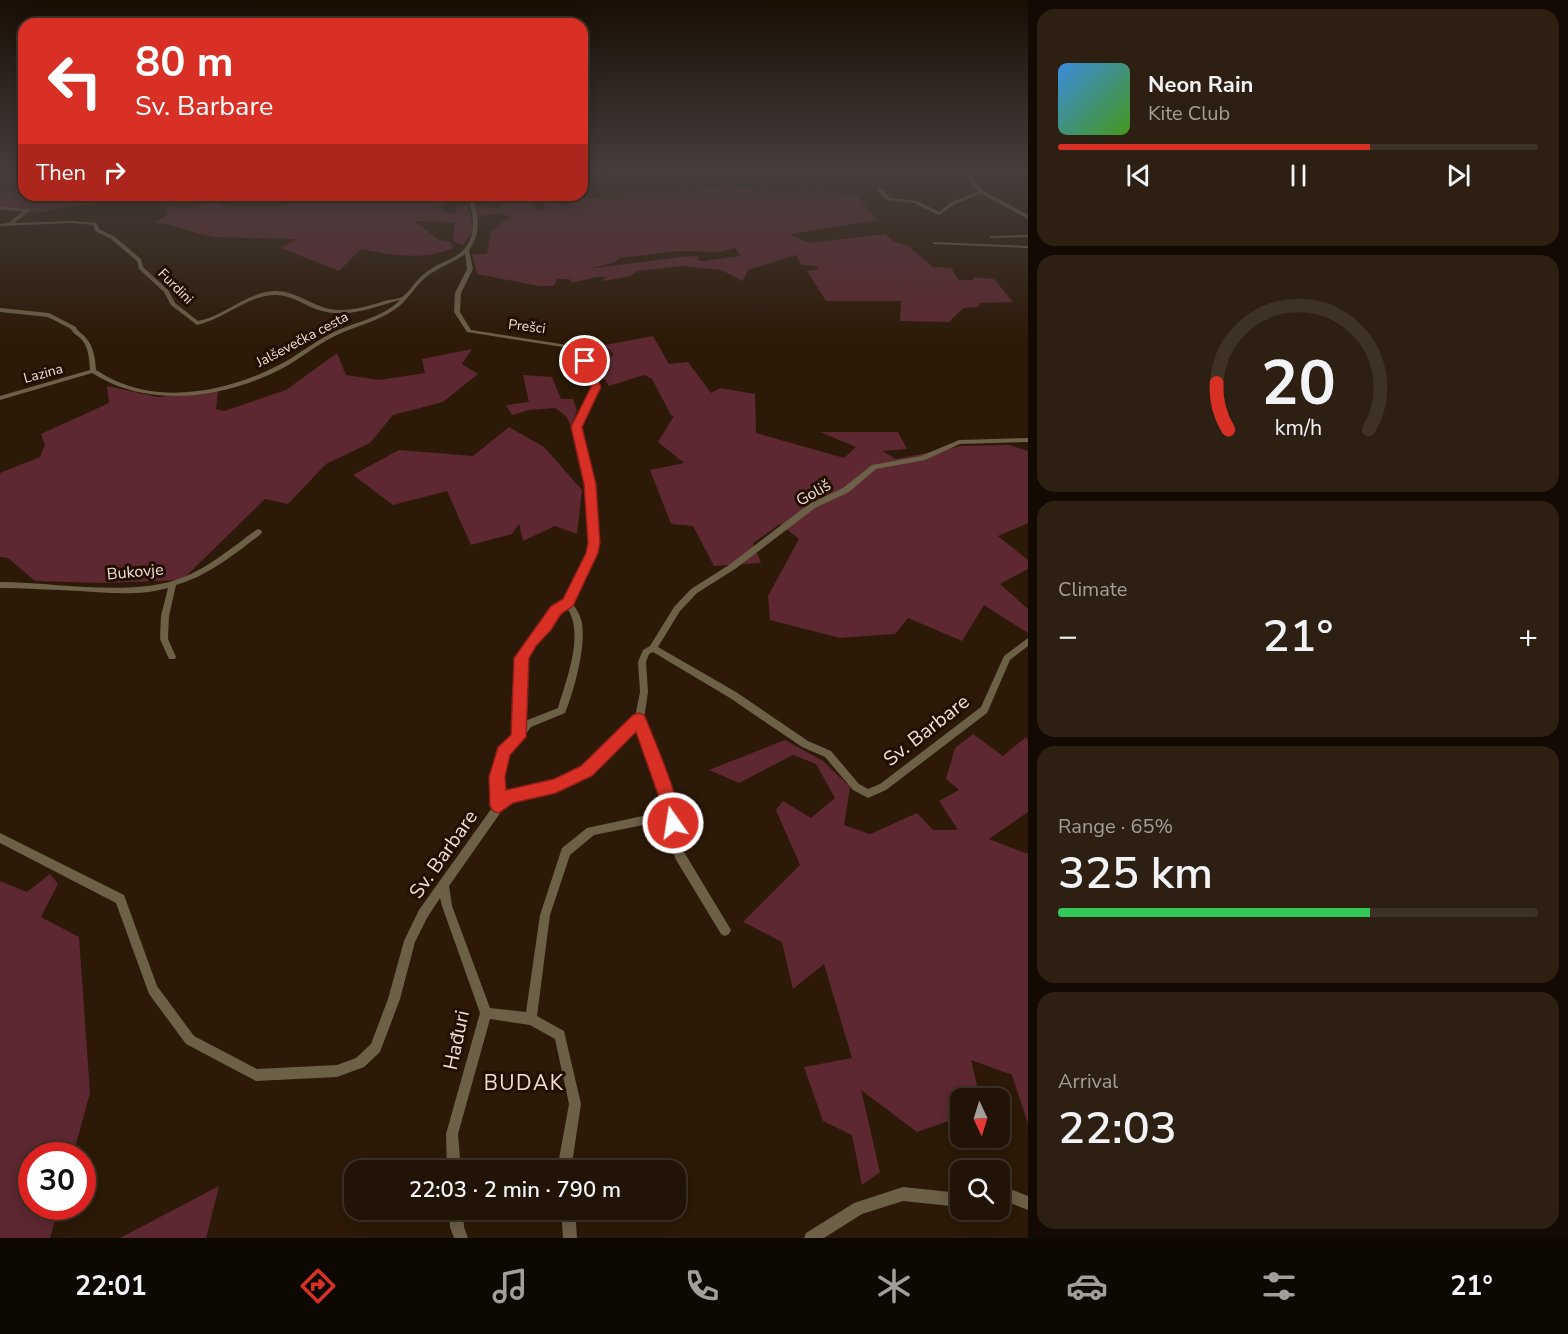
<!DOCTYPE html>
<html lang="en">
<head>
<meta charset="utf-8">
<style>
	:root { --surface:#211305; --page:#2d2013; --text:#f1f3f6; --muted:#a29e9a; --line:#3e3227; --accent:#d93025 }
	body { margin:0; font-family:"Nunito Sans",sans-serif; background:var(--page); color:var(--text); height:100vh; display:flex; flex-direction:column; font-size:22px; white-space:nowrap }
	* { box-sizing:border-box; margin:0 }
	p { font-size:20px; color:var(--muted) }
	.icon { flex:none; width:33px; height:33px; fill:none; stroke:currentColor; stroke-width:2; stroke-linecap:round; stroke-linejoin:round }
	.map { position:relative; flex:1; overflow:hidden }
	.details { display:flex; flex-direction:column; gap:9px; padding:9px; background:#120a03; width:540px }
	.details>* { flex:none }
	.banner { position:absolute; left:18px; top:18px; width:570px; height:183px; border-radius:18px; box-shadow:0 3px 15px #0003,0 0 0 2px var(--line); background:#d93025; color:#fff; overflow:hidden }
	.needle { width:39px; rotate:176deg }
	.tools { position:absolute; left:950px; top:1088px; display:grid; gap:12px }
	.tools a { display:grid; place-items:center; width:60px; height:60px; border-radius:12px; background:var(--surface); box-shadow:0 3px 15px #0003,0 0 0 2px var(--line); font-size:30px }
	.speed { position:absolute; left:18px; top:1142px; display:flex; gap:12px; font-size:30px; font-weight:700; text-align:center }
	.speed>* { display:grid; place-content:center; width:78px; height:78px; border-radius:50%; background:var(--surface); box-shadow:0 3px 15px #0003,0 0 0 2px var(--line); line-height:1 }
	.speed .limit { border:9px solid #d22; background:#fff; color:#111 }
	.pin { position:absolute; display:grid; place-items:center; width:51px; height:51px; color:#fff; margin:-26px; border:3px solid #fff; border-radius:50%; box-shadow:0 2px 6px #0007 }
	.me { position:absolute; width:66px; margin:-33px; rotate:347deg; stroke-linejoin:round; filter:drop-shadow(0 0 4px #0008) }
	.turn { display:flex; align-items:center; gap:21px; height:126px; padding:0 18px; font-size:27px }
	.turn .icon { width:78px; height:78px; stroke-width:2.5 }
	.turn b { display:block; font-size:42px; line-height:51px }
	.then { display:flex; align-items:center; height:57px; padding:0 18px; background:#0003; gap:12px; font-size:22px }
	.big { font-size:45px; font-weight:600; line-height:1.1 }
	.details .tile { flex:1; display:flex; flex-direction:column; justify-content:center; gap:9px; min-width:0; padding:0 21px; border-radius:18px; background:var(--page) }
	.details .dial { align-items:center; gap:0 }
	.dial svg { height:156px; overflow:visible; fill:none; stroke:var(--line); stroke-width:7; stroke-linecap:round; text-anchor:middle }
	.dial text { fill:var(--text); stroke:none }
	.song { display:flex; align-items:center; gap:18px }
	.cover { width:72px; height:72px; border-radius:9px; background:linear-gradient(135deg,hsl(210 70% 55%),hsl(100 70% 35%)) }
	.played { height:6px; border-radius:3px; background:linear-gradient(90deg,var(--accent) 65%,var(--line) 65%) }
	.keys { display:flex; justify-content:space-around; direction:ltr }
	.heat { display:flex; justify-content:space-between; align-items:center; font-size:33px; direction:ltr }
	.charge { height:9px; border-radius:4px; background:linear-gradient(90deg,#34c759 65%,var(--line) 0) }
	.trip { position:absolute; left:344px; top:1160px; width:342px; height:60px; border-radius:18px; background:var(--surface); box-shadow:0 3px 15px #0003,0 0 0 2px var(--line); font-weight:600; line-height:60px; text-align:center }
	.tab-bar { display:flex; height:96px; justify-content:space-around; align-items:center; background:#0d0802; color:var(--muted) }
	.tab-bar .icon { width:42px; height:42px }
	.tab-bar .selected { color:var(--accent) }
	.tab-bar b { font-size:27px; color:var(--text) }
	main { display:flex; flex:1; min-height:0 }
	.map>svg:first-child { display:block }
	.green { fill:#5d2831; fill-rule:evenodd }
	.lines { fill:none; stroke-linecap:round; stroke-linejoin:round }
	.stream { stroke:#080700; stroke-width:1.5 }
	.minor { fill:#6c6047; fill-rule:evenodd }
	.tertiary { fill:#6c6047; fill-rule:evenodd }
	.route { fill:#d93025; stroke:#8d1f18; stroke-width:1.5 }
	.labels { text-anchor:middle; stroke-width:6; stroke-linejoin:round; paint-order:stroke }
	.far-street-label { font-size:14px; fill:#eee0d6; stroke:#220f01 }
	.street-label { font-size:16px; fill:#eee0d6; stroke:#220f01 }
	.near-street-label { font-size:20px; fill:#eee0d6; stroke:#220f01 }
	.near-neighbourhood-label { font-size:21px; letter-spacing:1.5px; fill:#eee0d6; stroke:#220f01 }
</style>
</head>
<body>
<main>
<div class="map">
<svg width="1028" height="1238" viewBox="0 0 1028 1238">
	<rect width="100%" height="100%" fill="#2c1907"/>
	<path class="green" d="M 24,184 L 24,195 L 137,195 L 37,213 L 0,210 L 0,191 L 9,191 Z
		M 726,186 L 784,193 L 813,189 L 858,197 L 877,220 L 790,234 L 791,235 L 808,243 L 885,234 L 895,242 L 907,245 L 933,267 L 951,268 L 959,280 L 973,280 L 973,277 L 994,279 L 1013,302 L 980,303 L 978,307 L 963,308 L 949,322 L 900,321 L 901,301 L 826,301 L 807,271 L 819,269 L 816,266 L 801,265 L 796,255 L 748,270 L 743,281 L 721,270 L 682,266 L 638,271 L 628,277 L 602,281 L 606,277 C 594,275 583,282 572,282 L 569,279 L 557,279 L 554,286 L 539,286 L 477,274 L 472,254 L 487,254 L 491,231 L 500,226 L 501,220 L 506,221 L 511,216 L 498,214 L 477,216 L 474,207 L 499,208 L 502,206 L 501,201 L 510,199 L 511,203 L 519,203 L 518,196 L 513,195 L 531,195 L 533,198 L 519,198 L 532,200 L 526,202 L 533,204 L 536,211 L 545,211 L 545,201 L 555,200 L 562,206 L 571,204 L 563,199 L 566,197 L 624,200 L 622,193 L 681,191 ZM 735,248 L 741,256 L 703,261 L 697,260 L 699,257 L 688,256 L 587,269 L 613,263 L 620,258 L 679,251 L 719,252 Z
		M 402,195 L 452,195 L 453,198 L 444,200 L 443,204 L 433,208 L 442,207 L 443,212 L 456,213 L 458,206 L 468,205 L 474,230 L 463,245 L 453,241 L 455,222 L 414,221 L 439,240 L 450,242 L 453,248 C 423,261 392,255 361,249 L 339,271 L 281,248 L 296,239 L 212,237 L 166,224 L 154,223 L 167,215 L 165,207 L 174,206 L 183,209 L 218,200 L 226,209 L 230,206 L 280,206 L 324,197 L 339,203 L 360,203 Z
		M 653,336 L 669,364 L 688,362 L 711,393 L 720,388 L 755,394 L 756,433 L 844,458 L 856,447 L 820,432 L 898,432 L 907,449 L 882,451 L 896,459 L 962,446 L 1009,445 L 1028,451 L 1028,523 L 998,536 L 1028,560 L 1028,569 L 1000,584 L 1028,609 L 1028,633 L 984,605 L 962,641 L 908,618 L 895,634 L 840,638 L 770,620 L 768,596 L 799,539 L 780,524 L 753,543 L 761,563 L 714,566 L 693,526 L 671,524 L 650,470 L 684,463 L 658,442 L 674,416 L 671,415 L 652,379 L 644,375 L 609,386 L 597,369 L 606,369 L 603,360 L 614,355 L 605,345 Z
		M 472,349 L 462,364 L 478,374 L 443,402 L 393,415 L 370,443 L 326,464 L 288,504 L 265,499 L 182,580 L 103,583 L 35,581 L 8,558 L 0,557 L 0,473 L 40,457 L 45,445 L 41,434 L 109,403 L 107,386 L 158,397 L 218,391 L 216,409 L 224,411 L 286,390 L 337,353 L 346,375 L 379,380 L 425,373 L 422,359 Z
		M 523,375 L 552,377 L 561,399 L 573,399 L 577,411 L 571,426 L 566,416 L 555,408 L 529,410 L 512,415 L 506,405 L 529,402 Z
		M 509,427 L 544,447 L 582,490 L 577,534 L 555,526 L 523,541 L 519,524 L 512,534 L 471,545 L 447,491 L 393,505 L 353,475 L 399,450 L 473,456 Z
		M 973,734 L 1003,756 L 1026,737 L 1028,740 L 1028,812 L 989,839 L 1028,854 L 1028,1124 L 1012,1075 L 971,1060 L 980,1098 L 960,1098 L 960,1117 L 917,1132 L 861,1090 L 880,1172 L 862,1185 L 852,1135 L 823,1121 L 804,1067 L 852,1058 L 824,964 L 793,989 L 782,942 L 743,922 L 800,865 L 776,810 L 783,801 L 811,818 L 835,798 L 816,764 L 793,755 L 739,783 L 709,770 L 785,740 L 823,761 L 850,787 L 844,825 L 870,834 L 917,813 L 933,830 L 958,830 L 939,801 L 959,790 L 946,779 L 955,748 Z
		M 50,874 L 58,884 L 41,917 L 79,937 L 90,1093 L 73,1155 L 32,1155 L 32,1206 L 59,1206 L 50,1238 L 0,1238 L 0,881 L 27,892 Z
		M 219,1186 L 206,1238 L 120,1238 Z"/>
	<g class="lines">
		<path class="stream" d="M 1006,170 L 1028,178"/>
		<path class="minor" d="M 878,189 L 882,189 L 890,198 L 917,201 L 939,212 L 951,202 L 980,191 L 984,192 L 955,204 L 939,215 L 914,203 L 887,200 L 878,191 Z
			M 386,195 L 398,195 L 350,202 L 348,201 Z
			M 467,195 L 549,199 L 562,195 L 569,195 L 549,201 L 473,198 C 479,216 481,234 469,250 L 473,269 L 461,293 L 460,312 L 471,330 L 580,347 L 599,387 L 579,427 L 594,484 L 598,543 L 596,553 L 572,603 C 577,610 581,616 582,624 C 586,647 574,691 565,713 L 531,727 L 521,740 L 507,754 L 502,777 L 503,794 L 508,791 L 555,782 L 584,768 L 635,717 L 640,692 L 638,662 L 643,650 L 650,646 L 674,607 L 691,589 L 729,565 L 809,504 L 843,488 L 872,465 L 921,456 L 959,440 L 1028,438 L 1028,442 L 960,444 L 925,460 L 876,469 L 849,492 L 815,508 L 735,569 L 697,593 L 680,611 L 658,647 L 736,692 L 808,741 L 831,751 L 859,784 L 868,789 L 880,784 L 981,707 L 1004,656 L 1028,638 L 1028,646 L 1010,660 L 987,713 L 886,790 L 868,798 L 853,790 L 825,757 L 802,747 L 730,698 L 653,652 L 649,654 L 646,662 L 648,692 L 644,719 L 674,800 L 684,852 L 731,930 L 729,934 L 725,936 L 721,934 L 675,858 L 666,817 L 653,823 L 594,835 L 570,855 L 550,915 L 537,1016 L 564,1031 L 581,1104 L 571,1170 L 557,1170 L 569,1104 L 555,1039 L 530,1025 L 490,1019 L 458,1134 L 461,1170 L 447,1170 L 446,1134 L 480,1013 L 442,906 L 440,898 L 427,918 L 415,942 L 400,999 L 380,1052 L 364,1067 L 337,1077 L 256,1081 L 186,1044 L 149,994 L 116,903 L 0,843 L 0,833 L 124,895 L 157,986 L 194,1036 L 257,1069 L 337,1065 L 356,1058 L 371,1044 L 388,999 L 404,941 L 419,910 L 494,805 L 492,777 L 498,752 L 513,735 L 518,658 L 528,640 L 543,624 L 553,608 L 565,601 L 588,553 L 590,543 L 586,484 L 573,427 L 593,387 L 576,349 L 467,332 L 454,312 L 455,293 L 467,269 L 465,254 C 453,263 437,268 426,277 C 414,287 407,302 394,310 C 375,323 351,327 331,338 C 315,346 301,358 285,367 C 234,394 168,407 113,384 C 106,381 99,377 92,373 L 0,400 L 0,396 L 90,370 C 89,360 89,348 82,340 C 78,335 74,335 71,329 L 48,317 L 0,312 L 0,308 L 49,313 L 76,327 C 78,332 82,333 86,338 C 94,347 95,358 96,370 C 103,374 109,378 116,381 C 168,404 231,390 279,365 C 297,356 312,343 330,334 C 353,322 381,319 400,300 C 375,307 348,318 322,311 C 306,307 292,294 274,295 C 246,296 225,319 197,325 L 171,305 L 164,292 L 139,269 L 137,261 L 111,239 L 95,231 L 93,225 L 73,223 L 0,226 L 0,224 L 9,223 L 23,211 L 0,209 L 0,207 L 29,209 L 29,211 L 14,223 L 73,221 L 97,223 L 99,229 L 115,237 L 141,259 L 143,267 L 168,290 L 175,303 L 198,321 C 225,316 245,293 274,291 C 298,290 315,310 339,310 C 356,310 372,305 388,300 C 393,299 398,299 402,297 C 409,293 416,280 424,274 C 433,266 445,262 456,256 C 478,243 475,216 467,195 ZM 567,608 C 585,634 566,680 558,708 L 525,721 L 523,723 L 526,658 L 534,644 L 549,628 L 559,612 ZM 637,727 L 664,800 L 665,808 L 652,814 L 587,828 L 562,848 L 540,915 L 526,1012 L 490,1008 L 452,906 L 449,886 L 503,809 L 511,800 L 556,790 L 590,774 Z
			M 1028,235 L 1028,237 L 991,238 L 989,237 L 991,236 Z
			M 933,242 L 1028,246 L 1028,248 L 935,244 L 933,244 Z
			M 258,529 L 261,530 L 262,532 L 261,534 C 235,554 208,576 176,585 L 169,616 L 168,639 L 176,657 L 175,659 L 169,659 L 160,639 L 161,616 L 168,588 C 140,596 108,593 79,591 C 53,590 27,588 0,588 L 0,582 C 55,582 134,598 184,577 C 204,569 222,555 239,543 C 245,538 251,533 258,529 Z
			M 903,1187 L 960,1193 L 960,1207 L 903,1201 L 862,1214 L 824,1238 L 804,1238 L 806,1233 L 854,1203 Z
			M 1010,1189 L 1028,1196 L 1028,1210 L 1010,1203 L 999,1205 L 999,1191 Z
			M 449,1209 L 463,1209 L 464,1227 L 468,1238 L 454,1238 L 450,1227 Z
			M 561,1209 L 575,1209 L 577,1238 L 563,1238 Z"/>
		<path class="tertiary" d="M 960,170 L 966,170 L 984,191 L 1028,215 L 1028,219 L 980,193 Z"/>
	</g>
	<linearGradient id="sky" x2="0" y2="1"><stop stop-color="#180e04"/><stop offset="0.5" stop-color="#453e3c"/><stop offset="1" stop-color="#453e3c" stop-opacity="0"/></linearGradient>
	<rect width="1028" height="343" fill="url(#sky)"/>
	<path class="route" d="M 585,358 L 590,361 L 601,387 L 582,427 L 596,484 L 600,543 L 598,553 L 573,606 L 561,614 L 551,630 L 536,646 L 529,658 L 526,737 L 510,755 L 505,777 L 506,790 L 554,779 L 581,766 L 633,715 L 639,713 L 644,715 L 646,719 C 654,740 686,811 679,829 L 673,831 L 667,829 L 660,800 L 636,732 L 592,776 L 556,793 L 513,803 L 499,813 L 493,811 L 490,806 L 489,777 L 498,747 L 511,735 L 514,658 L 551,606 L 563,599 L 586,553 L 588,543 L 584,484 L 571,427 L 591,387 L 580,361 Z"/>
	<g class="labels">
		<g class="far-street-label">
			<text transform="translate(176 286) rotate(45)" y="5">Furdini</text>
			<text transform="translate(527 326) rotate(7)" y="5">Prešci</text>
			<text transform="translate(302 339) rotate(-28)" y="5">Jalševečka cesta</text>
			<text transform="translate(43 373) rotate(-15)" y="5">Lazina</text>
		</g>
		<g class="street-label">
			<text transform="translate(813 492) rotate(-29)" y="6">Goliš</text>
			<text transform="translate(135 571) rotate(-5)" y="6">Bukovje</text>
		</g>
		<g class="near-street-label">
			<text transform="translate(926 730) rotate(-38)" y="7">Sv. Barbare</text>
			<text transform="translate(443 854) rotate(-55)" y="7">Sv. Barbare</text>
			<text transform="translate(456 1040) rotate(-78)" y="7">Hađuri</text>
		</g>
		<g class="near-neighbourhood-label">
			<text x="524" y="1090">BUDAK</text>
		</g>
	</g>
</svg>
<div class="tools">
<a><svg class="needle" viewBox="-14 -14 28 28"><path d="M0-13l5 13h-10z" fill="#e53935"/><path d="M0 13l5-13h-10z" fill="#a29e9a"/></svg></a>
<a><svg class="icon" aria-label="search" viewBox="0 0 24 24"><circle cx="10" cy="10" r="6"/><path d="M15 15l6 6"/></svg></a>
</div>
<div class="speed"><div class="limit">30</div></div>
<div class="pin" style="left:585px;top:361px;background:#d93025"><svg class="icon" aria-label="arrive" viewBox="0 0 24 24"><path d="M6 21V4h12l-3 4 3 4H6"/></svg></div>
<svg class="me" style="left:673px;top:823px" viewBox="-20 -20 40 40"><circle r="17" fill="#d93025" stroke="#fff" stroke-width="3"/><path d="M0-11L8 9 0 5-8 9z" fill="#fff"/></svg>
<div class="trip">22:03 · 2 min · 790 m</div>
<div class="banner">
<div class="turn"><svg class="icon" aria-label="left" viewBox="0 0 24 24"><path d="M17 20v-9H6M10 6l-5 5 5 5"/></svg><div><b>80 m</b>Sv. Barbare</div></div>
<div class="then">Then<svg class="icon" aria-label="right" viewBox="0 0 24 24"><path d="M7 20v-9h11M14 6l5 5-5 5"/></svg></div>
</div>
</div>
<section class="details">
<div class="tile">
<div class="song"><i class="cover"></i><div><b>Neon Rain</b><p>Kite Club</p></div></div>
<div class="played"></div>
<div class="keys"><svg class="icon" aria-label="previous" viewBox="0 0 24 24"><path d="M18 5L8 12l10 7zM5 5v14"/></svg><svg class="icon" aria-label="pause" viewBox="0 0 24 24"><path d="M8 5v14M16 5v14"/></svg><svg class="icon" aria-label="next" viewBox="0 0 24 24"><path d="M6 5l10 7-10 7zM19 5v14"/></svg></div>
</div>
<div class="tile dial"><svg viewBox="0 0 100 80">
<path d="M14 69A42 42 0 1 1 86 69"/>
<path d="M14 69A42 42 0 0 1 8 45" stroke="#d93025"/>
<text x="50" y="56" font-size="32" font-weight="700">20</text>
<text x="50" y="72" font-size="11">km/h</text>
</svg></div>
<div class="tile"><p>Climate</p>
<div class="heat"><a>−</a><b class="big">21°</b><a>+</a></div>
</div>
<div class="tile"><p>Range · 65%</p><b class="big">325 km</b><div class="charge"></div></div>
<div class="tile"><p>Arrival</p><b class="big">22:03</b></div>
</section>
</main>
<nav class="tab-bar">
<b>22:01</b>
<svg class="icon selected" aria-label="directions" viewBox="0 0 24 24"><path d="M12 3l9 9-9 9-9-9zM9 14v-3h6M13 9l2 2-2 2"/></svg>
<svg class="icon" aria-label="music" viewBox="0 0 24 24"><path d="M9 18V5l10-2v13"/><circle cx="6" cy="18" r="3"/><circle cx="16" cy="16" r="3"/></svg>
<svg class="icon" aria-label="phone" viewBox="0 0 24 24"><path d="M5 4h4l2 5-3 2q2 4 5 5l2-3 5 2v4C11 20 4 13 5 4z"/></svg>
<svg class="icon" aria-label="climate" viewBox="0 0 24 24"><path d="M12 3v18M4 7l16 10M4 17L20 7"/></svg>
<svg class="icon" aria-label="car" viewBox="0 0 24 24"><path d="M5 17H2v-5l4-1 3-4h7l3 4 3 1v5h-3M9 17h6M6 11h13"/><circle cx="7" cy="17" r="2"/><circle cx="17" cy="17" r="2"/></svg>
<svg class="icon" aria-label="filters" viewBox="0 0 24 24"><path d="M4 7h16M4 17h16"/><circle cx="9" cy="7" r="2"/><circle cx="15" cy="17" r="2"/></svg>
<b>21°</b>
</nav>
</body>
</html>
